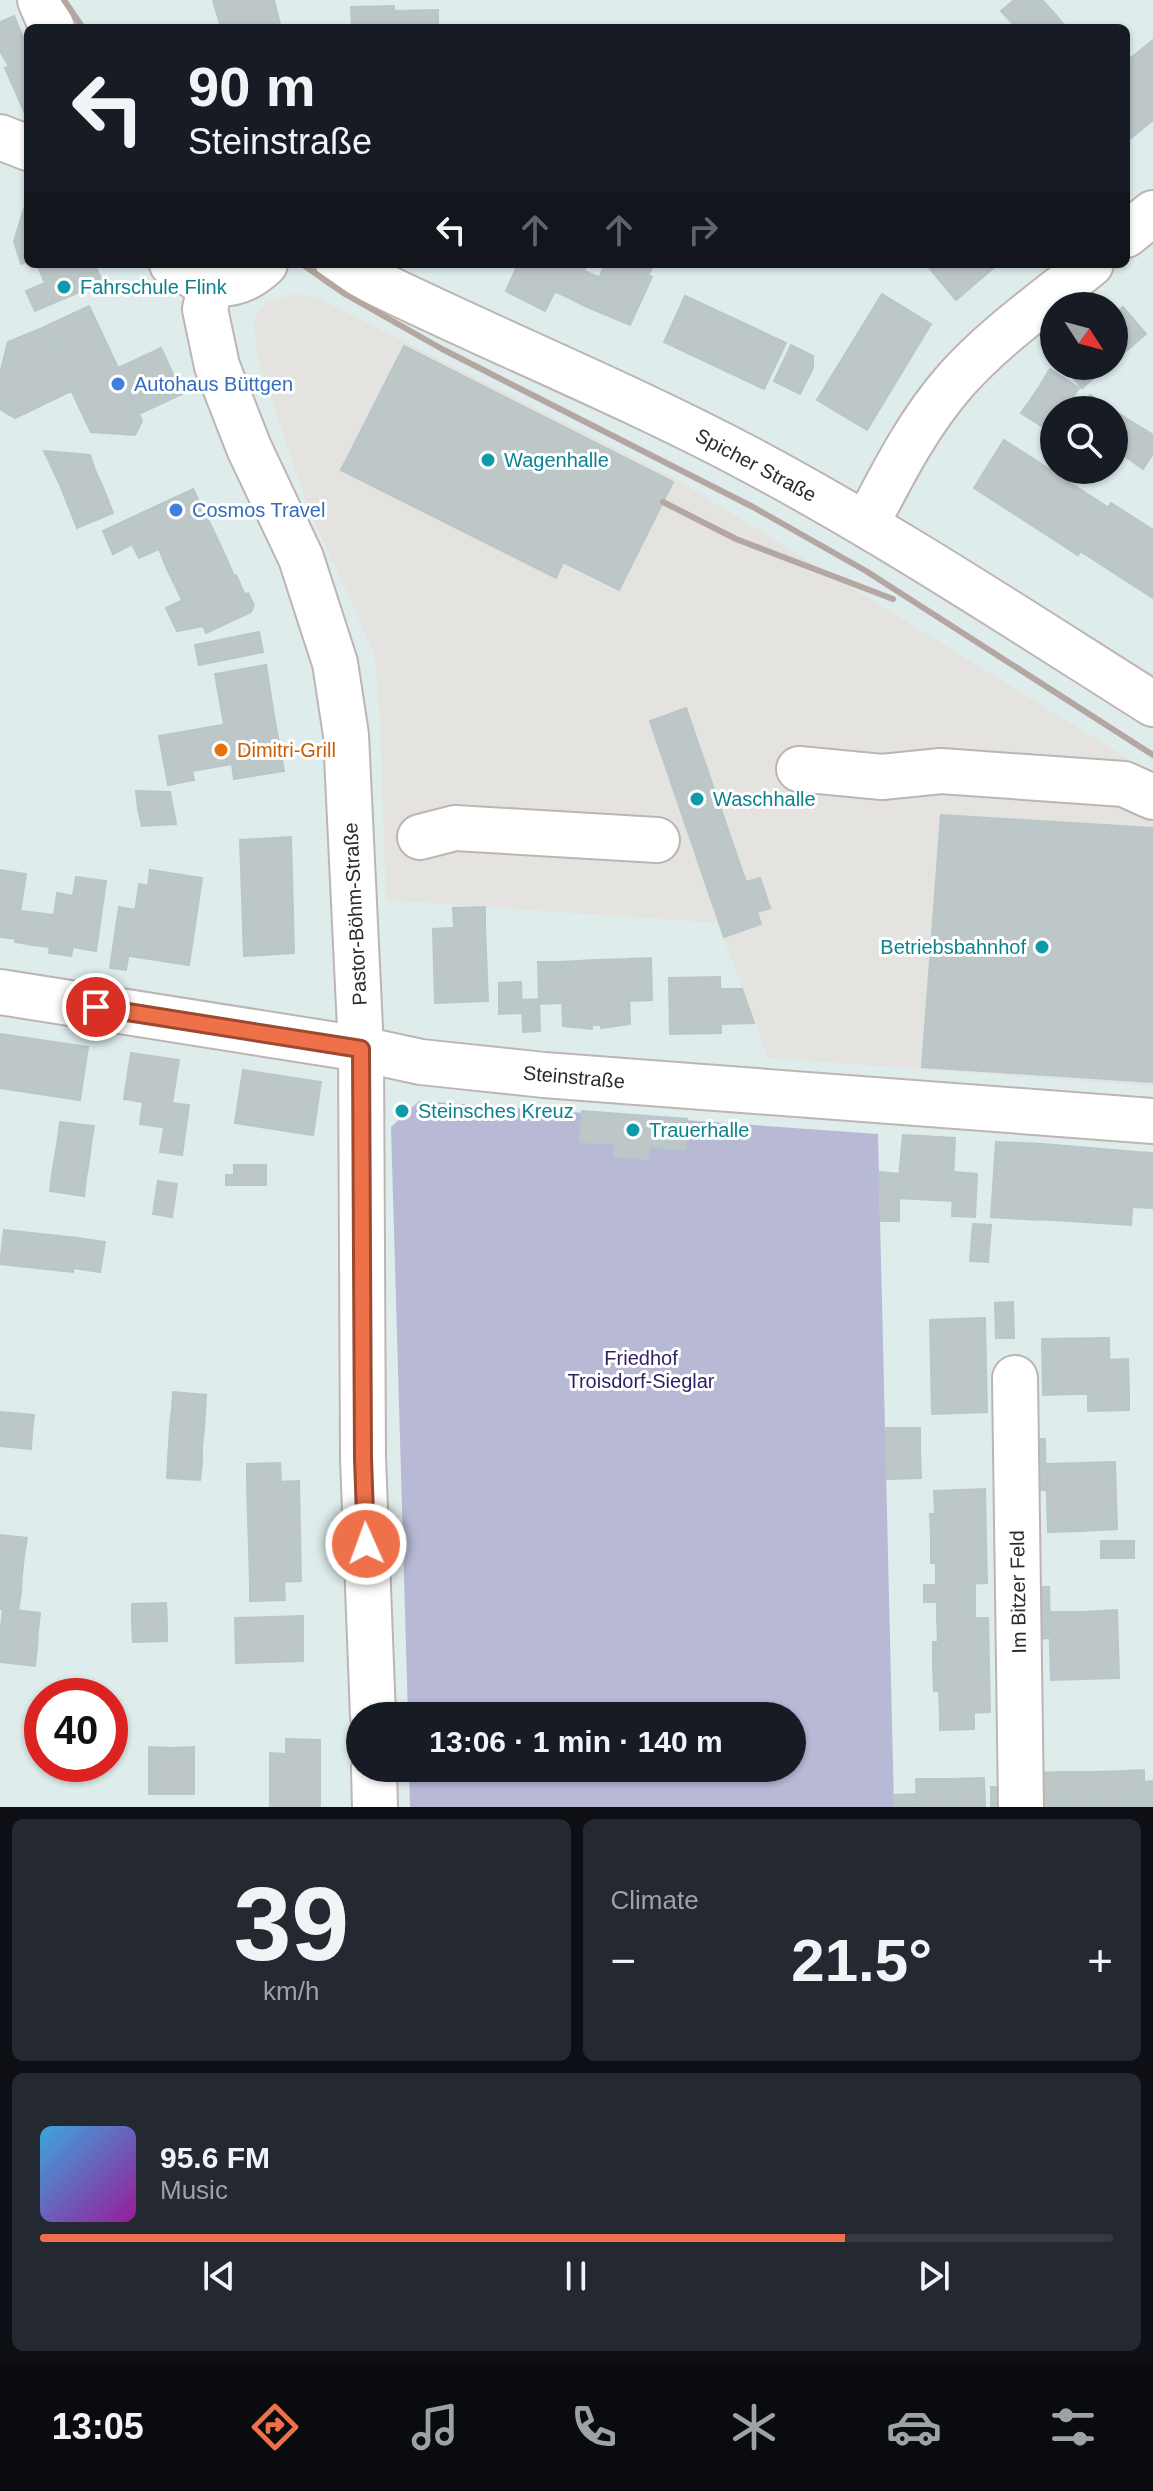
<!DOCTYPE html>
<html lang="en">
<head>
<meta charset="utf-8">
<style>
	:root { --surface:#171b24; --page:#242831; --text:#f1f3f6; --muted:#9ea1a6; --line:#363941; --accent:#ef7149 }
	body { margin:0; font-family:Arial,sans-serif; background:var(--page); color:var(--text); height:100vh; display:flex; flex-direction:column; font-size:30px; white-space:nowrap }
	* { box-sizing:border-box; margin:0 }
	p { font-size:26px; color:var(--muted) }
	.icon { flex:none; width:44px; height:44px; fill:none; stroke:currentColor; stroke-width:2; stroke-linecap:round; stroke-linejoin:round }
	.map { position:relative; height:1807px; overflow:hidden }
	.panel { display:flex; flex-direction:column; gap:12px; padding:12px; background:#0d0f14; flex:1 }
	.panel>* { flex:none }
	.hud { position:absolute; left:24px; top:24px; width:1106px; height:244px; border-radius:12px; box-shadow:0 2px 6px #0004; background:#171b24; color:var(--text); overflow:hidden }
	.needle { width:52px; rotate:126deg }
	.tools { position:absolute; left:1040px; top:292px; display:grid; gap:16px }
	.tools a { display:grid; place-items:center; width:88px; height:88px; border-radius:50%; background:var(--surface); box-shadow:0 2px 6px #0004; font-size:40px }
	.speed { position:absolute; left:24px; top:1678px; display:flex; gap:16px; font-size:40px; font-weight:700; text-align:center }
	.speed>* { display:grid; place-content:center; width:104px; height:104px; border-radius:50%; background:var(--surface); box-shadow:0 2px 6px #0004; line-height:1 }
	.speed .limit { border:12px solid #d22; background:#fff; color:#111 }
	.pin { position:absolute; display:grid; place-items:center; width:68px; height:68px; color:#fff; margin:-34px; border:4px solid #fff; border-radius:50%; box-shadow:0 2px 8px #0007 }
	.me { position:absolute; width:88px; margin:-44px; rotate:358deg; stroke-linejoin:round; filter:drop-shadow(0 0 6px #0008) }
	.turn { display:flex; align-items:center; gap:28px; height:168px; padding:0 32px; font-size:36px }
	.turn .icon { width:104px; height:104px; stroke-width:2.5 }
	.turn b { display:block; font-size:56px; line-height:68px }
	.lanes { display:flex; align-items:center; height:76px; padding:0 32px; background:#0003; justify-content:center; gap:40px; direction:ltr }
	.lanes .off { opacity:.35 }
	.big { font-size:60px; font-weight:700; line-height:1.1 }
	.panel .tile { flex:1; display:flex; flex-direction:column; justify-content:center; gap:12px; min-width:0; padding:0 28px; border-radius:12px; background:var(--page) }
	.panel .dial { align-items:center; gap:0 }
	.dial b { font-size:104px; line-height:1 }
	.song { display:flex; align-items:center; gap:24px }
	.cover { width:96px; height:96px; border-radius:12px; background:linear-gradient(135deg,hsl(200 70% 55%),hsl(300 70% 35%)) }
	.played { height:8px; border-radius:4px; background:linear-gradient(90deg,var(--accent) 75%,var(--line) 75%) }
	.keys { display:flex; justify-content:space-around; direction:ltr }
	.heat { display:flex; justify-content:space-between; align-items:center; font-size:44px; direction:ltr }
	.panel .tiles { flex:1; display:grid; gap:12px; grid-template-columns:1fr 1fr }
	.tile:last-child { grid-column:span 2 }
	.trip { position:absolute; left:346px; top:1702px; width:460px; height:80px; border-radius:40px; background:var(--surface); box-shadow:0 2px 6px #0004; font-weight:700; line-height:80px; text-align:center }
	.menu { display:flex; height:128px; justify-content:space-around; align-items:center; background:#090b0e; color:var(--muted) }
	.menu .icon { width:56px; height:56px }
	.menu .on { color:var(--accent) }
	.menu b { font-size:36px; color:var(--text) }
	.map>svg:first-child { display:block }
	.industrial { fill:#e5e3df }
	.cemetery { fill:#b7b9d5 }
	.building { fill:#bec7c8; stroke:#b8c7c8; stroke-width:2 }
	.lines { fill:none; stroke-linecap:round; stroke-linejoin:round }
	.minor-casing { stroke:#beb5b2; stroke-width:48 }
	.minor { stroke:#fff; stroke-width:44 }
	.rail { stroke:#b4a7a1; stroke-width:6 }
	.route-casing { stroke:#9b492f; stroke-width:20 }
	.route { stroke:#ef7149; stroke-width:14 }
	.culture-dot { fill:#0f9aa8; stroke:#fff; stroke-width:3 }
	.shop-dot { fill:#3f7fe0; stroke:#fff; stroke-width:3 }
	.food-dot { fill:#e8710a; stroke:#fff; stroke-width:3 }
	.labels { text-anchor:middle; stroke-width:6; stroke-linejoin:round; paint-order:stroke }
	.culture-label { font-size:20px; fill:#0d838f; stroke:#fff; text-anchor:start }
	.shop-label { font-size:20px; fill:#366cbe; stroke:#fff; text-anchor:start }
	.street-label { font-size:20px; fill:#2b2b2b; stroke:#fff }
	.food-label { font-size:20px; fill:#c56008; stroke:#fff; text-anchor:start }
	.park-label { font-size:20px; fill:#2e1f65; stroke:#fff }
</style>
</head>
<body>
<div class="map">
<svg width="1153" height="1807" viewBox="0 0 1153 1807">
	<rect width="100%" height="100%" fill="#dfecec"/>
	<path class="industrial" d="M 293,294 L 316,297 L 678,480 L 1153,774 L 1153,1086 L 768,1058 L 718,923 L 386,900 L 379,703 L 374,653 L 305,500 L 256,353 L 254,318 L 266,303 Z"/>
	<path class="cemetery" d="M 419,1101 L 878,1134 L 894,1807 L 410,1807 L 409,1768 L 792,1768 L 792,1716 L 408,1716 L 391,1127 Z"/>
	<path class="building" d="M 213,0 L 274,0 L 281,28 L 221,28 Z
		M 1014,0 L 1042,0 L 1013,24 L 1001,11 Z
		M 1042,0 L 1054,13 L 1036,28 L 1017,28 L 1013,24 Z
		M 394,6 L 395,28 L 352,28 L 351,7 Z
		M 438,10 L 438,28 L 395,28 L 394,11 Z
		M 1054,13 L 1065,26 L 1036,28 Z
		M 14,16 L 28,50 L 28,57 L 9,66 L 0,51 L 0,22 Z
		M 1153,40 L 1153,120 L 1131,138 L 1126,132 L 1126,62 Z
		M 28,57 L 28,120 L 5,68 Z
		M 25,206 L 28,207 L 28,261 L 21,264 L 14,241 Z
		M 37,264 L 94,264 L 103,282 L 35,311 L 26,291 L 45,283 Z
		M 518,264 L 561,264 L 567,267 L 545,311 L 506,291 Z
		M 568,264 L 587,264 L 571,299 L 554,291 Z
		M 605,264 L 654,264 L 648,275 L 652,277 L 630,325 L 587,307 Z
		M 926,264 L 998,264 L 956,300 Z
		M 584,271 L 599,277 L 587,307 L 571,299 Z
		M 882,294 L 931,324 L 867,430 L 817,400 Z
		M 685,296 L 737,320 L 715,366 L 664,342 Z
		M 89,306 L 97,323 L 50,345 L 42,328 Z
		M 1123,307 L 1146,334 L 1133,345 L 1114,322 L 1114,315 Z
		M 737,320 L 786,343 L 764,389 L 715,366 Z
		M 1114,322 L 1133,345 L 1120,356 L 1114,348 Z
		M 97,323 L 134,402 L 87,424 L 50,345 Z
		M 42,328 L 71,391 L 15,418 L 0,409 L 0,374 L 8,342 Z
		M 791,345 L 813,356 L 813,368 L 800,394 L 774,381 Z
		M 404,346 L 673,482 L 619,590 L 563,562 L 556,578 L 341,470 Z
		M 161,348 L 182,394 L 139,414 L 118,368 Z
		M 1063,366 L 1085,366 L 1095,377 L 1082,388 Z
		M 1050,369 L 1079,388 L 1069,402 L 1041,384 Z
		M 1041,384 L 1069,402 L 1064,410 L 1054,410 L 1054,413 L 1031,399 Z
		M 1090,395 L 1104,404 L 1099,410 L 1080,410 Z
		M 1031,399 L 1054,413 L 1054,427 L 1051,432 L 1021,413 Z
		M 134,402 L 142,421 L 135,435 L 91,432 L 87,424 Z
		M 1118,413 L 1132,422 L 1114,450 L 1114,419 Z
		M 1132,422 L 1147,431 L 1129,459 L 1114,450 Z
		M 1147,431 L 1153,435 L 1153,453 L 1143,469 L 1129,459 Z
		M 1004,440 L 1109,508 L 1078,555 L 974,488 Z
		M 44,451 L 90,455 L 95,470 L 60,485 Z
		M 95,470 L 104,490 L 68,505 L 60,485 Z
		M 193,489 L 219,542 L 166,567 L 159,549 L 139,558 L 132,544 L 113,554 L 103,531 Z
		M 104,490 L 113,513 L 77,528 L 68,505 Z
		M 1111,503 L 1153,530 L 1153,598 L 1080,551 Z
		M 219,542 L 234,576 L 182,600 L 166,567 Z
		M 236,575 L 245,595 L 248,593 L 254,605 L 251,612 L 206,633 L 203,626 L 177,631 L 166,608 Z
		M 259,632 L 263,652 L 199,665 L 195,645 Z
		M 266,665 L 274,716 L 224,724 L 215,674 Z
		M 686,708 L 746,882 L 760,878 L 770,908 L 757,912 L 761,924 L 724,937 L 650,721 Z
		M 274,716 L 284,771 L 234,779 L 232,764 L 192,771 L 194,780 L 168,785 L 159,736 Z
		M 136,791 L 170,792 L 173,808 L 138,809 Z
		M 173,808 L 176,824 L 142,826 L 138,809 Z
		M 941,815 L 1153,828 L 1153,1082 L 922,1067 Z
		M 291,837 L 294,953 L 244,956 L 240,840 Z
		M 0,870 L 26,874 L 16,939 L 0,937 Z
		M 150,870 L 202,878 L 189,965 L 129,956 L 139,884 L 148,886 Z
		M 76,877 L 106,881 L 96,951 L 73,947 L 71,956 L 49,953 L 57,893 L 73,896 Z
		M 119,907 L 136,910 L 126,970 L 110,968 Z
		M 485,907 L 485,926 L 454,928 L 453,908 Z
		M 21,911 L 38,913 L 33,945 L 15,942 Z
		M 38,913 L 54,915 L 50,947 L 33,945 Z
		M 485,926 L 488,1001 L 435,1003 L 433,929 Z
		M 651,958 L 652,1000 L 629,1001 L 628,959 Z
		M 628,959 L 630,1024 L 601,1028 L 601,1025 L 596,1025 L 594,960 Z
		M 594,960 L 596,1025 L 592,1025 L 592,1029 L 563,1026 L 561,962 Z
		M 538,962 L 561,962 L 562,1003 L 539,1004 Z
		M 720,977 L 721,1033 L 670,1034 L 669,978 Z
		M 521,982 L 522,1013 L 499,1014 L 499,983 Z
		M 720,989 L 742,989 L 754,1023 L 720,1024 Z
		M 539,999 L 540,1031 L 523,1032 L 522,1000 Z
		M 0,1034 L 88,1047 L 80,1100 L 0,1088 Z
		M 131,1053 L 179,1060 L 168,1128 L 140,1124 L 143,1102 L 124,1099 Z
		M 243,1070 L 321,1082 L 313,1135 L 235,1123 Z
		M 172,1103 L 189,1105 L 182,1155 L 160,1152 L 164,1128 L 168,1128 Z
		M 582,1111 L 687,1119 L 685,1150 L 649,1147 L 648,1159 L 614,1157 L 615,1144 L 580,1142 Z
		M 60,1122 L 94,1126 L 91,1143 L 58,1139 Z
		M 903,1135 L 955,1138 L 952,1201 L 897,1198 Z
		M 58,1139 L 91,1143 L 89,1161 L 55,1156 Z
		M 996,1142 L 1043,1144 L 1038,1220 L 991,1217 Z
		M 1043,1144 L 1136,1152 L 1131,1225 L 1038,1219 Z
		M 1136,1152 L 1153,1153 L 1153,1208 L 1132,1207 Z
		M 55,1156 L 89,1161 L 86,1178 L 52,1174 Z
		M 234,1165 L 266,1165 L 266,1185 L 226,1185 L 226,1175 L 234,1175 Z
		M 879,1172 L 899,1174 L 899,1221 L 881,1221 Z
		M 954,1172 L 977,1174 L 975,1217 L 952,1216 Z
		M 52,1174 L 86,1178 L 84,1196 L 50,1191 Z
		M 158,1181 L 177,1184 L 172,1217 L 153,1214 Z
		M 973,1224 L 991,1225 L 988,1262 L 970,1261 Z
		M 4,1230 L 22,1232 L 18,1266 L 0,1264 Z
		M 22,1232 L 40,1234 L 37,1268 L 18,1266 Z
		M 40,1234 L 59,1236 L 55,1270 L 37,1268 Z
		M 59,1236 L 77,1238 L 73,1272 L 55,1270 Z
		M 77,1238 L 105,1242 L 100,1272 L 73,1268 Z
		M 1013,1302 L 1014,1338 L 996,1338 L 995,1303 Z
		M 985,1318 L 986,1365 L 931,1366 L 930,1320 Z
		M 1109,1338 L 1110,1393 L 1043,1395 L 1042,1339 Z
		M 1128,1359 L 1129,1393 L 1110,1393 L 1109,1360 Z
		M 986,1365 L 987,1412 L 932,1414 L 931,1366 Z
		M 173,1392 L 206,1395 L 205,1412 L 172,1409 Z
		M 1129,1393 L 1129,1410 L 1088,1411 L 1088,1394 Z
		M 172,1409 L 205,1412 L 204,1429 L 170,1426 Z
		M 1,1412 L 34,1415 L 32,1432 L 0,1429 Z
		M 170,1426 L 204,1429 L 202,1446 L 169,1443 Z
		M 885,1428 L 920,1428 L 920,1450 L 886,1451 Z
		M 0,1429 L 32,1432 L 31,1449 L 0,1446 Z
		M 1028,1439 L 1045,1439 L 1046,1490 L 1029,1490 Z
		M 169,1443 L 202,1446 L 202,1463 L 168,1460 Z
		M 920,1450 L 921,1478 L 887,1479 L 886,1451 Z
		M 168,1460 L 202,1463 L 200,1480 L 167,1478 Z
		M 1115,1462 L 1117,1529 L 1082,1531 L 1080,1463 Z
		M 280,1463 L 281,1482 L 247,1483 L 247,1464 Z
		M 1080,1463 L 1082,1531 L 1048,1532 L 1046,1464 Z
		M 299,1481 L 301,1581 L 250,1583 L 247,1483 Z
		M 985,1489 L 986,1538 L 931,1539 L 930,1514 L 935,1514 L 934,1491 Z
		M 0,1535 L 27,1538 L 24,1556 L 0,1553 Z
		M 986,1538 L 987,1583 L 936,1585 L 936,1563 L 931,1563 L 931,1539 Z
		M 1101,1541 L 1134,1541 L 1134,1558 L 1101,1558 Z
		M 0,1553 L 24,1556 L 22,1574 L 0,1571 Z
		M 0,1571 L 22,1574 L 21,1592 L 0,1590 Z
		M 284,1582 L 285,1600 L 250,1601 L 250,1583 Z
		M 975,1584 L 975,1601 L 924,1602 L 924,1585 Z
		M 1032,1587 L 1049,1587 L 1050,1638 L 1033,1639 Z
		M 0,1590 L 21,1592 L 18,1611 L 0,1609 Z
		M 975,1601 L 975,1618 L 937,1619 L 937,1602 Z
		M 166,1603 L 167,1622 L 132,1623 L 132,1604 Z
		M 3,1609 L 40,1613 L 38,1631 L 1,1627 Z
		M 1117,1610 L 1119,1678 L 1085,1679 L 1084,1612 Z
		M 1049,1612 L 1084,1612 L 1085,1679 L 1051,1680 Z
		M 303,1616 L 303,1661 L 236,1663 L 235,1618 Z
		M 988,1618 L 989,1664 L 933,1665 L 933,1642 L 938,1642 L 937,1619 Z
		M 167,1622 L 167,1641 L 133,1642 L 132,1623 Z
		M 1,1627 L 38,1631 L 37,1648 L 0,1644 Z
		M 0,1644 L 37,1648 L 35,1666 L 0,1662 Z
		M 989,1664 L 990,1712 L 940,1714 L 939,1691 L 934,1691 L 933,1665 Z
		M 974,1713 L 974,1729 L 940,1730 L 940,1714 Z
		M 286,1739 L 320,1740 L 320,1807 L 270,1807 L 270,1753 L 286,1754 Z
		M 149,1747 L 173,1748 L 172,1794 L 149,1794 Z
		M 194,1747 L 194,1794 L 172,1794 L 173,1748 Z
		M 1144,1770 L 1144,1807 L 1128,1807 L 1127,1771 Z
		M 1127,1771 L 1128,1807 L 1093,1807 L 1093,1772 Z
		M 1058,1772 L 1093,1772 L 1093,1807 L 1059,1807 Z
		M 1058,1772 L 1059,1807 L 1037,1807 L 1036,1773 Z
		M 984,1778 L 985,1807 L 951,1807 L 950,1779 Z
		M 916,1779 L 950,1779 L 951,1807 L 917,1807 Z
		M 1153,1781 L 1153,1807 L 1144,1807 L 1143,1782 Z
		M 991,1787 L 1008,1787 L 1008,1807 L 991,1807 Z
		M 916,1794 L 917,1807 L 895,1807 L 895,1795 Z"/>
	<g class="lines">
		<g class="minor-casing">
			<path id="minor" d="M 40,0 L 52,28
				M 0,137 L 28,148
				M 1126,235 L 1153,213
				M 172,264 C 207,286 233,294 265,264
				M 338,264 C 473,332 615,388 749,459 C 888,533 1020,620 1153,704
				M 211,283 L 205,309 L 217,366 L 249,448 L 301,558 L 335,663 L 346,735 L 361,1049 L 363,1458 L 373,1716
				M 866,525 C 892,475 918,423 956,380 C 995,336 1046,301 1091,264
				M 799,769 L 882,777 L 941,771 L 1124,784 L 1153,797
				M 420,837 L 455,828 L 657,840
				M 0,992 L 361,1049 L 421,1062 L 544,1075 L 1153,1121
				M 1015,1378 L 1021,1807
				M 374,1768 L 375,1807"/>
		</g>
		<use href="#minor" class="minor"/>
		<path class="rail" d="M 64,0 L 83,28
			M 302,264 L 345,294 L 442,349 L 753,507 L 866,571 L 1153,755
			M 663,502 L 736,539 L 893,599"/>
	</g>
	<g class="lines">
		<g class="route-casing">
			<path id="route" d="M 96,1007 L 361,1049 L 363,1458 L 366,1544"/>
		</g>
		<use href="#route" class="route"/>
	</g>
	<g class="culture-dot">
		<circle cx="64" cy="287" r="8"/>
		<circle cx="488" cy="460" r="8"/>
		<circle cx="697" cy="799" r="8"/>
		<circle cx="1042" cy="947" r="8"/>
		<circle cx="402" cy="1111" r="8"/>
		<circle cx="633" cy="1130" r="8"/>
	</g>
	<g class="shop-dot">
		<circle cx="118" cy="384" r="8"/>
		<circle cx="176" cy="510" r="8"/>
	</g>
	<circle class="food-dot" cx="221" cy="750" r="8"/>
	<g class="labels">
		<g class="culture-label">
			<text x="80" y="294">Fahrschule Flink</text>
			<text x="504" y="467">Wagenhalle</text>
			<text x="713" y="806">Waschhalle</text>
			<text x="1026" y="954" text-anchor="end">Betriebsbahnhof</text>
			<text x="418" y="1118">Steinsches Kreuz</text>
			<text x="649" y="1137">Trauerhalle</text>
		</g>
		<g class="shop-label">
			<text x="134" y="391">Autohaus Büttgen</text>
			<text x="192" y="517">Cosmos Travel</text>
		</g>
		<g class="street-label">
			<text transform="translate(756 465) rotate(28)" y="7">Spicher Straße</text>
			<text transform="translate(355 914) rotate(-93)" y="7">Pastor-Böhm-Straße</text>
			<text transform="translate(574 1077) rotate(5)" y="7">Steinstraße</text>
			<text transform="translate(1018 1592) rotate(-91)" y="7">Im Bitzer Feld</text>
		</g>
		<g class="food-label">
			<text x="237" y="757">Dimitri-Grill</text>
		</g>
		<g class="park-label">
			<text x="641" y="1365">Friedhof<tspan x="641" dy="23">Troisdorf-Sieglar</tspan></text>
		</g>
	</g>
</svg>
<div class="tools">
<a><svg class="needle" viewBox="-14 -14 28 28"><path d="M0-13l5 13h-10z" fill="#e53935"/><path d="M0 13l5-13h-10z" fill="#9ea1a6"/></svg></a>
<a><svg class="icon" aria-label="search" viewBox="0 0 24 24"><circle cx="10" cy="10" r="6"/><path d="M15 15l6 6"/></svg></a>
</div>
<div class="speed"><div class="limit">40</div></div>
<div class="pin" style="left:96px;top:1007px;background:#d93025"><svg class="icon" aria-label="arrive" viewBox="0 0 24 24"><path d="M6 21V4h12l-3 4 3 4H6"/></svg></div>
<svg class="me" style="left:366px;top:1544px" viewBox="-20 -20 40 40"><circle r="17" fill="#ef7149" stroke="#fff" stroke-width="3"/><path d="M0-11L8 9 0 5-8 9z" fill="#fff"/></svg>
<div class="trip">13:06 · 1 min · 140 m</div>
<div class="hud">
<div class="turn"><svg class="icon" aria-label="left" viewBox="0 0 24 24"><path d="M17 20v-9H6M10 6l-5 5 5 5"/></svg><div><b>90 m</b>Steinstraße</div></div>
<div class="lanes"><svg class="icon" aria-label="left" viewBox="0 0 24 24"><path d="M17 20v-9H6M10 6l-5 5 5 5"/></svg><svg class="icon off" aria-label="ahead" viewBox="0 0 24 24"><path d="M12 20V5M6 11l6-6 6 6"/></svg><svg class="icon off" aria-label="ahead" viewBox="0 0 24 24"><path d="M12 20V5M6 11l6-6 6 6"/></svg><svg class="icon off" aria-label="right" viewBox="0 0 24 24"><path d="M7 20v-9h11M14 6l5 5-5 5"/></svg></div>
</div>
</div>
<section class="panel">
<div class="tiles">
<div class="tile dial"><b>39</b><p>km/h</p></div>
<div class="tile"><p>Climate</p>
<div class="heat"><a>−</a><b class="big">21.5°</b><a>+</a></div>
</div>
<div class="tile">
<div class="song"><i class="cover"></i><div><b>95.6 FM</b><p>Music</p></div></div>
<div class="played"></div>
<div class="keys"><svg class="icon" aria-label="previous" viewBox="0 0 24 24"><path d="M18 5L8 12l10 7zM5 5v14"/></svg><svg class="icon" aria-label="pause" viewBox="0 0 24 24"><path d="M8 5v14M16 5v14"/></svg><svg class="icon" aria-label="next" viewBox="0 0 24 24"><path d="M6 5l10 7-10 7zM19 5v14"/></svg></div>
</div>
</div>
</section>
<nav class="menu">
<b>13:05</b>
<svg class="icon on" aria-label="directions" viewBox="0 0 24 24"><path d="M12 3l9 9-9 9-9-9zM9 14v-3h6M13 9l2 2-2 2"/></svg>
<svg class="icon" aria-label="music" viewBox="0 0 24 24"><path d="M9 18V5l10-2v13"/><circle cx="6" cy="18" r="3"/><circle cx="16" cy="16" r="3"/></svg>
<svg class="icon" aria-label="phone" viewBox="0 0 24 24"><path d="M5 4h4l2 5-3 2q2 4 5 5l2-3 5 2v4C11 20 4 13 5 4z"/></svg>
<svg class="icon" aria-label="climate" viewBox="0 0 24 24"><path d="M12 3v18M4 7l16 10M4 17L20 7"/></svg>
<svg class="icon" aria-label="car" viewBox="0 0 24 24"><path d="M5 17H2v-5l4-1 3-4h7l3 4 3 1v5h-3M9 17h6M6 11h13"/><circle cx="7" cy="17" r="2"/><circle cx="17" cy="17" r="2"/></svg>
<svg class="icon" aria-label="filters" viewBox="0 0 24 24"><path d="M4 7h16M4 17h16"/><circle cx="9" cy="7" r="2"/><circle cx="15" cy="17" r="2"/></svg>
</nav>
</body>
</html>
